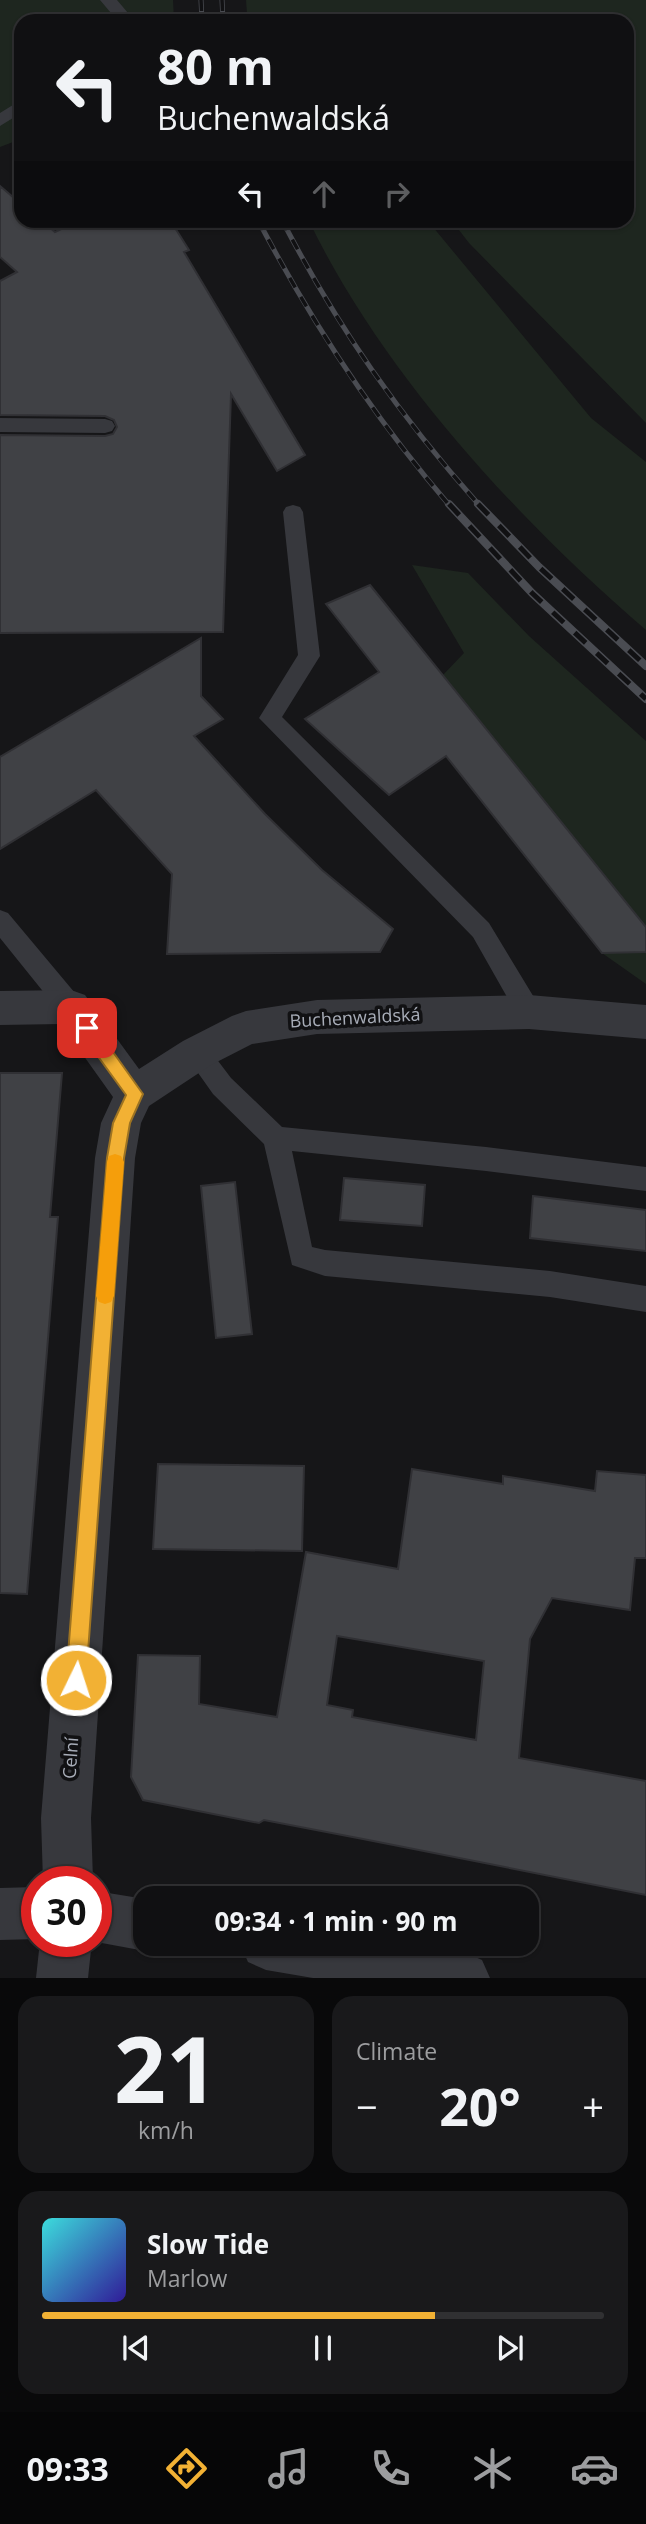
<!DOCTYPE html>
<html lang="en">
<head>
<meta charset="utf-8">
<style>
	:root { --surface:#101012; --page:#19191b; --text:#f1f3f6; --muted:#9c9d9f; --line:#303032; --accent:#f2b134 }
	body { margin:0; font-family:"Open Sans",sans-serif; background:var(--page); color:var(--text); height:100vh; display:flex; flex-direction:column; font-size:26px; white-space:nowrap }
	* { box-sizing:border-box; margin:0 }
	p { font-size:23px; color:var(--muted) }
	.icon { flex:none; width:38px; height:38px; fill:none; stroke:currentColor; stroke-width:2; stroke-linecap:round; stroke-linejoin:round }
	.map { position:relative; height:1978px; overflow:hidden }
	.side { display:flex; flex-direction:column; gap:18px; padding:18px; background:#09090a; flex:1 }
	.side>* { flex:none }
	.hud { position:absolute; left:14px; top:14px; width:620px; height:214px; border-radius:21px; box-shadow:0 2px 5px #0004,0 0 0 2px var(--line); background:#101012; color:var(--text); overflow:hidden }
	.speed { position:absolute; left:21px; top:1866px; display:flex; gap:14px; font-size:35px; font-weight:700; text-align:center }
	.speed>* { display:grid; place-content:center; width:91px; height:91px; border-radius:50%; background:var(--surface); box-shadow:0 2px 5px #0004,0 0 0 2px var(--line); line-height:1 }
	.speed .limit { border:10px solid #d22; background:#fff; color:#111 }
	.pin { position:absolute; display:grid; place-items:center; width:60px; height:60px; color:#fff; margin:-30px; border-radius:14px; box-shadow:0 4px 10px #0006 }
	.me { position:absolute; width:77px; margin:-38px; rotate:4deg; stroke-linejoin:round; filter:drop-shadow(0 0 5px #0008) }
	.turn { display:flex; align-items:center; gap:24px; height:147px; padding:0 28px; font-size:32px }
	.turn .icon { width:91px; height:91px; stroke-width:2.5 }
	.turn b { display:block; font-size:49px; line-height:60px }
	.lanes { display:flex; align-items:center; height:66px; padding:0 28px; background:#0003; justify-content:center; gap:35px; direction:ltr }
	.lanes .off { opacity:.35 }
	.big { font-size:52px; font-weight:700; line-height:1.1 }
	.side .widget { flex:1; display:flex; flex-direction:column; justify-content:center; gap:10px; min-width:0; padding:0 24px; border-radius:21px; background:var(--page) }
	.side .dial { align-items:center; gap:0 }
	.dial b { font-size:91px; line-height:1 }
	.song { display:flex; align-items:center; gap:21px }
	.cover { width:84px; height:84px; border-radius:10px; background:linear-gradient(135deg,hsl(180 70% 55%),hsl(250 70% 35%)) }
	.played { height:7px; border-radius:4px; background:linear-gradient(90deg,var(--accent) 70%,var(--line) 70%) }
	.keys { display:flex; justify-content:space-around; direction:ltr }
	.heat { display:flex; justify-content:space-between; align-items:center; font-size:38px; direction:ltr }
	.side .tiles { flex:1; display:grid; gap:18px; grid-template-columns:1fr 1fr }
	.widget:last-child { grid-column:span 2 }
	.trip { position:absolute; left:133px; top:1886px; width:406px; height:70px; border-radius:21px; background:var(--surface); box-shadow:0 2px 5px #0004,0 0 0 2px var(--line); font-weight:700; line-height:70px; text-align:center }
	.dock { display:flex; height:112px; justify-content:space-around; align-items:center; background:#060607; color:var(--muted) }
	.dock .icon { width:49px; height:49px }
	.dock .current { color:var(--accent) }
	.dock b { font-size:32px; color:var(--text) }
	.map>svg:first-child { display:block }
	.green { fill:#1e261f }
	.building { fill:#404145; stroke:#303034; stroke-width:2; fill-rule:evenodd }
	.lines { fill:none; stroke-linecap:round; stroke-linejoin:round }
	.service { fill:#37383d; fill-rule:evenodd }
	.minor { fill:#37383d; fill-rule:evenodd }
	.tertiary { fill:#37383d; fill-rule:evenodd }
	.rail-far1-casing { stroke:#4a4c52; stroke-width:5 }
	.rail-casing { stroke:#4a4c52; stroke-width:8 }
	.rail-far1 { stroke:#111113; stroke-width:3.5; stroke-dasharray:11; stroke-linecap:butt }
	.rail { stroke:#111113; stroke-width:5; stroke-dasharray:15; stroke-linecap:butt }
	.route { fill:#f2b134; stroke:#9d7322; stroke-width:2 }
	.slow { fill:#f59e0b }
	.labels { text-anchor:middle; stroke-width:7; stroke-linejoin:round; paint-order:stroke }
	.street-label { font-size:18px; fill:#a8adb8; stroke:#111113 }
</style>
</head>
<body>
<div class="map">
<svg width="646" height="1978" viewBox="0 0 646 1978">
	<rect width="100%" height="100%" fill="#161618"/>
	<path class="green" d="M 0,0 L 173,0 L 174,21 L 21,21 L 21,139 L 0,147 Z
		M 246,0 L 646,0 L 646,423 L 469,243 L 452,221 L 626,220 L 626,21 L 259,21 L 247,14 Z
		M 309,221 L 428,221 L 591,418 L 646,462 L 646,630 C 518,520 383,374 309,221 Z
		M 412,565 L 468,573 L 529,636 L 646,741 L 646,927 L 443,675 L 464,653 Z
		M 646,952 L 646,984 L 602,953 Z"/>
	<path class="building" d="M 0,186 L 21,204 L 21,220 L 41,220 L 55,232 L 80,220 L 170,220 L 189,250 L 184,252 L 305,455 L 277,471 L 231,394 L 223,632 L 0,633 L 0,435 L 105,436 L 113,434 L 117,427 L 114,420 L 105,416 L 0,415 L 0,281 L 17,272 L 0,257 Z
		M 370,585 L 646,927 L 646,952 L 602,953 L 446,756 L 389,795 L 305,719 L 379,672 L 326,604 Z
		M 201,638 L 201,696 L 223,719 L 194,736 L 265,814 L 322,870 L 393,929 L 380,952 L 167,954 L 172,874 L 96,790 L 0,849 L 0,757 Z
		M 0,1073 L 62,1073 L 50,1217 L 58,1217 L 27,1594 L 0,1593 Z
		M 344,1178 L 425,1185 L 422,1226 L 340,1220 Z
		M 235,1182 L 252,1334 L 216,1338 L 201,1186 Z
		M 533,1196 L 646,1210 L 646,1251 L 530,1238 Z
		M 158,1464 L 304,1466 L 302,1551 L 153,1549 Z
		M 412,1469 L 503,1484 L 503,1476 L 595,1491 L 597,1471 L 646,1475 L 646,1558 L 635,1558 L 630,1610 L 552,1598 L 530,1639 L 519,1758 L 646,1781 L 646,1895 L 363,1839 L 264,1820 L 259,1823 L 143,1800 L 131,1777 L 138,1655 L 200,1656 L 199,1704 L 277,1717 L 306,1552 L 398,1569 ZM 337,1636 L 484,1661 L 476,1740 L 352,1717 L 353,1710 L 327,1705 Z"/>
	<g class="lines">
		<path class="service" d="M 100,0 L 117,0 L 128,13 L 122,21 L 105,21 L 111,13 Z
			M 21,100 L 21,113 L 0,126 L 0,113 Z
			M 0,418 L 105,419 L 112,421 L 115,426 L 112,431 L 105,433 L 0,432 Z
			M 293,505 L 300,507 L 303,512 L 320,656 L 282,717 L 489,923 L 538,1004 L 541,1012 L 538,1020 L 529,1023 L 520,1020 L 473,937 L 259,718 L 298,655 L 283,512 L 286,507 Z
			M 0,910 L 8,913 L 80,999 L 83,1007 L 80,1015 L 71,1018 L 62,1015 L 0,938 Z
			M 197,1042 L 206,1045 L 231,1078 L 282,1127 L 486,1147 L 646,1167 L 646,1191 L 486,1171 L 292,1151 L 312,1247 L 325,1250 L 550,1271 L 646,1286 L 646,1312 L 550,1297 L 325,1276 L 292,1265 L 264,1144 L 213,1094 L 184,1053 L 188,1045 Z"/>
		<path class="minor" d="M 71,990 L 85,995 L 139,1069 L 183,1041 L 232,1016 L 246,1011 L 317,1000 L 529,995 L 646,1005 L 646,1039 L 529,1029 L 317,1034 L 252,1044 L 211,1065 L 149,1106 L 141,1123 L 135,1158 L 91,1818 L 93,1881 L 43,1881 L 41,1818 L 95,1158 L 101,1123 L 113,1097 L 61,1024 L 0,1025 L 0,991 Z
			M 40,1941 L 92,1941 L 88,1978 L 36,1978 Z"/>
		<path class="tertiary" d="M 37,1887 L 37,1939 L 0,1940 L 0,1888 Z
			M 96,1891 L 145,1899 L 145,1944 L 161,1944 L 145,1951 L 91,1941 L 96,1941 Z
			M 240,1944 L 419,1944 L 464,1952 L 482,1960 L 490,1978 L 313,1978 L 266,1970 L 248,1962 Z"/>
		<g class="rail-far1-casing">
			<path id="rail-far1" d="M 201,0 L 202,21
				M 222,0 L 223,21
				M 258,220 C 312,323 374,418 450,506
				M 282,220 C 338,328 399,415 480,506"/>
		</g>
		<g class="rail-casing">
			<path id="rail" d="M 449,504 L 532,593 L 646,699
				M 478,504 L 539,567 L 646,666"/>
		</g>
		<use href="#rail-far1" class="rail-far1"/>
		<use href="#rail" class="rail"/>
	</g>
	<path class="route" d="M 87,1021 L 93,1024 L 143,1094 L 130,1123 L 124,1158 L 86,1680 L 83,1687 L 76,1690 L 69,1687 L 66,1680 L 107,1158 L 113,1123 L 126,1095 L 81,1033 L 79,1028 L 81,1024 Z"/>
	<path class="slow" d="M 115,1154 L 121,1156 L 124,1162 L 114,1296 L 111,1302 L 105,1304 L 99,1302 L 96,1296 L 107,1162 L 109,1156 Z"/>
	<g class="labels">
		<g class="street-label">
			<text transform="translate(355 1018) rotate(-3)" y="6">Buchenwaldská</text>
			<text transform="translate(71 1758) rotate(-86)" y="6">Celní</text>
		</g>
	</g>
</svg>
<div class="speed"><div class="limit">30</div></div>
<div class="pin" style="left:87px;top:1028px;background:#d93025"><svg class="icon" aria-label="arrive" viewBox="0 0 24 24"><path d="M6 21V4h12l-3 4 3 4H6"/></svg></div>
<svg class="me" style="left:76px;top:1680px" viewBox="-20 -20 40 40"><circle r="17" fill="#f2b134" stroke="#fff" stroke-width="3"/><path d="M0-11L8 9 0 5-8 9z" fill="#fff"/></svg>
<div class="trip">09:34 · 1 min · 90 m</div>
<div class="hud">
<div class="turn"><svg class="icon" aria-label="left" viewBox="0 0 24 24"><path d="M17 20v-9H6M10 6l-5 5 5 5"/></svg><div><b>80 m</b>Buchenwaldská</div></div>
<div class="lanes"><svg class="icon" aria-label="left" viewBox="0 0 24 24"><path d="M17 20v-9H6M10 6l-5 5 5 5"/></svg><svg class="icon off" aria-label="ahead" viewBox="0 0 24 24"><path d="M12 20V5M6 11l6-6 6 6"/></svg><svg class="icon off" aria-label="right" viewBox="0 0 24 24"><path d="M7 20v-9h11M14 6l5 5-5 5"/></svg></div>
</div>
</div>
<section class="side">
<div class="tiles">
<div class="widget dial"><b>21</b><p>km/h</p></div>
<div class="widget"><p>Climate</p>
<div class="heat"><a>−</a><b class="big">20°</b><a>+</a></div>
</div>
<div class="widget">
<div class="song"><i class="cover"></i><div><b>Slow Tide</b><p>Marlow</p></div></div>
<div class="played"></div>
<div class="keys"><svg class="icon" aria-label="previous" viewBox="0 0 24 24"><path d="M18 5L8 12l10 7zM5 5v14"/></svg><svg class="icon" aria-label="pause" viewBox="0 0 24 24"><path d="M8 5v14M16 5v14"/></svg><svg class="icon" aria-label="next" viewBox="0 0 24 24"><path d="M6 5l10 7-10 7zM19 5v14"/></svg></div>
</div>
</div>
</section>
<nav class="dock">
<b>09:33</b>
<svg class="icon current" aria-label="directions" viewBox="0 0 24 24"><path d="M12 3l9 9-9 9-9-9zM9 14v-3h6M13 9l2 2-2 2"/></svg>
<svg class="icon" aria-label="music" viewBox="0 0 24 24"><path d="M9 18V5l10-2v13"/><circle cx="6" cy="18" r="3"/><circle cx="16" cy="16" r="3"/></svg>
<svg class="icon" aria-label="phone" viewBox="0 0 24 24"><path d="M5 4h4l2 5-3 2q2 4 5 5l2-3 5 2v4C11 20 4 13 5 4z"/></svg>
<svg class="icon" aria-label="climate" viewBox="0 0 24 24"><path d="M12 3v18M4 7l16 10M4 17L20 7"/></svg>
<svg class="icon" aria-label="car" viewBox="0 0 24 24"><path d="M5 17H2v-5l4-1 3-4h7l3 4 3 1v5h-3M9 17h6M6 11h13"/><circle cx="7" cy="17" r="2"/><circle cx="17" cy="17" r="2"/></svg>
</nav>
</body>
</html>
